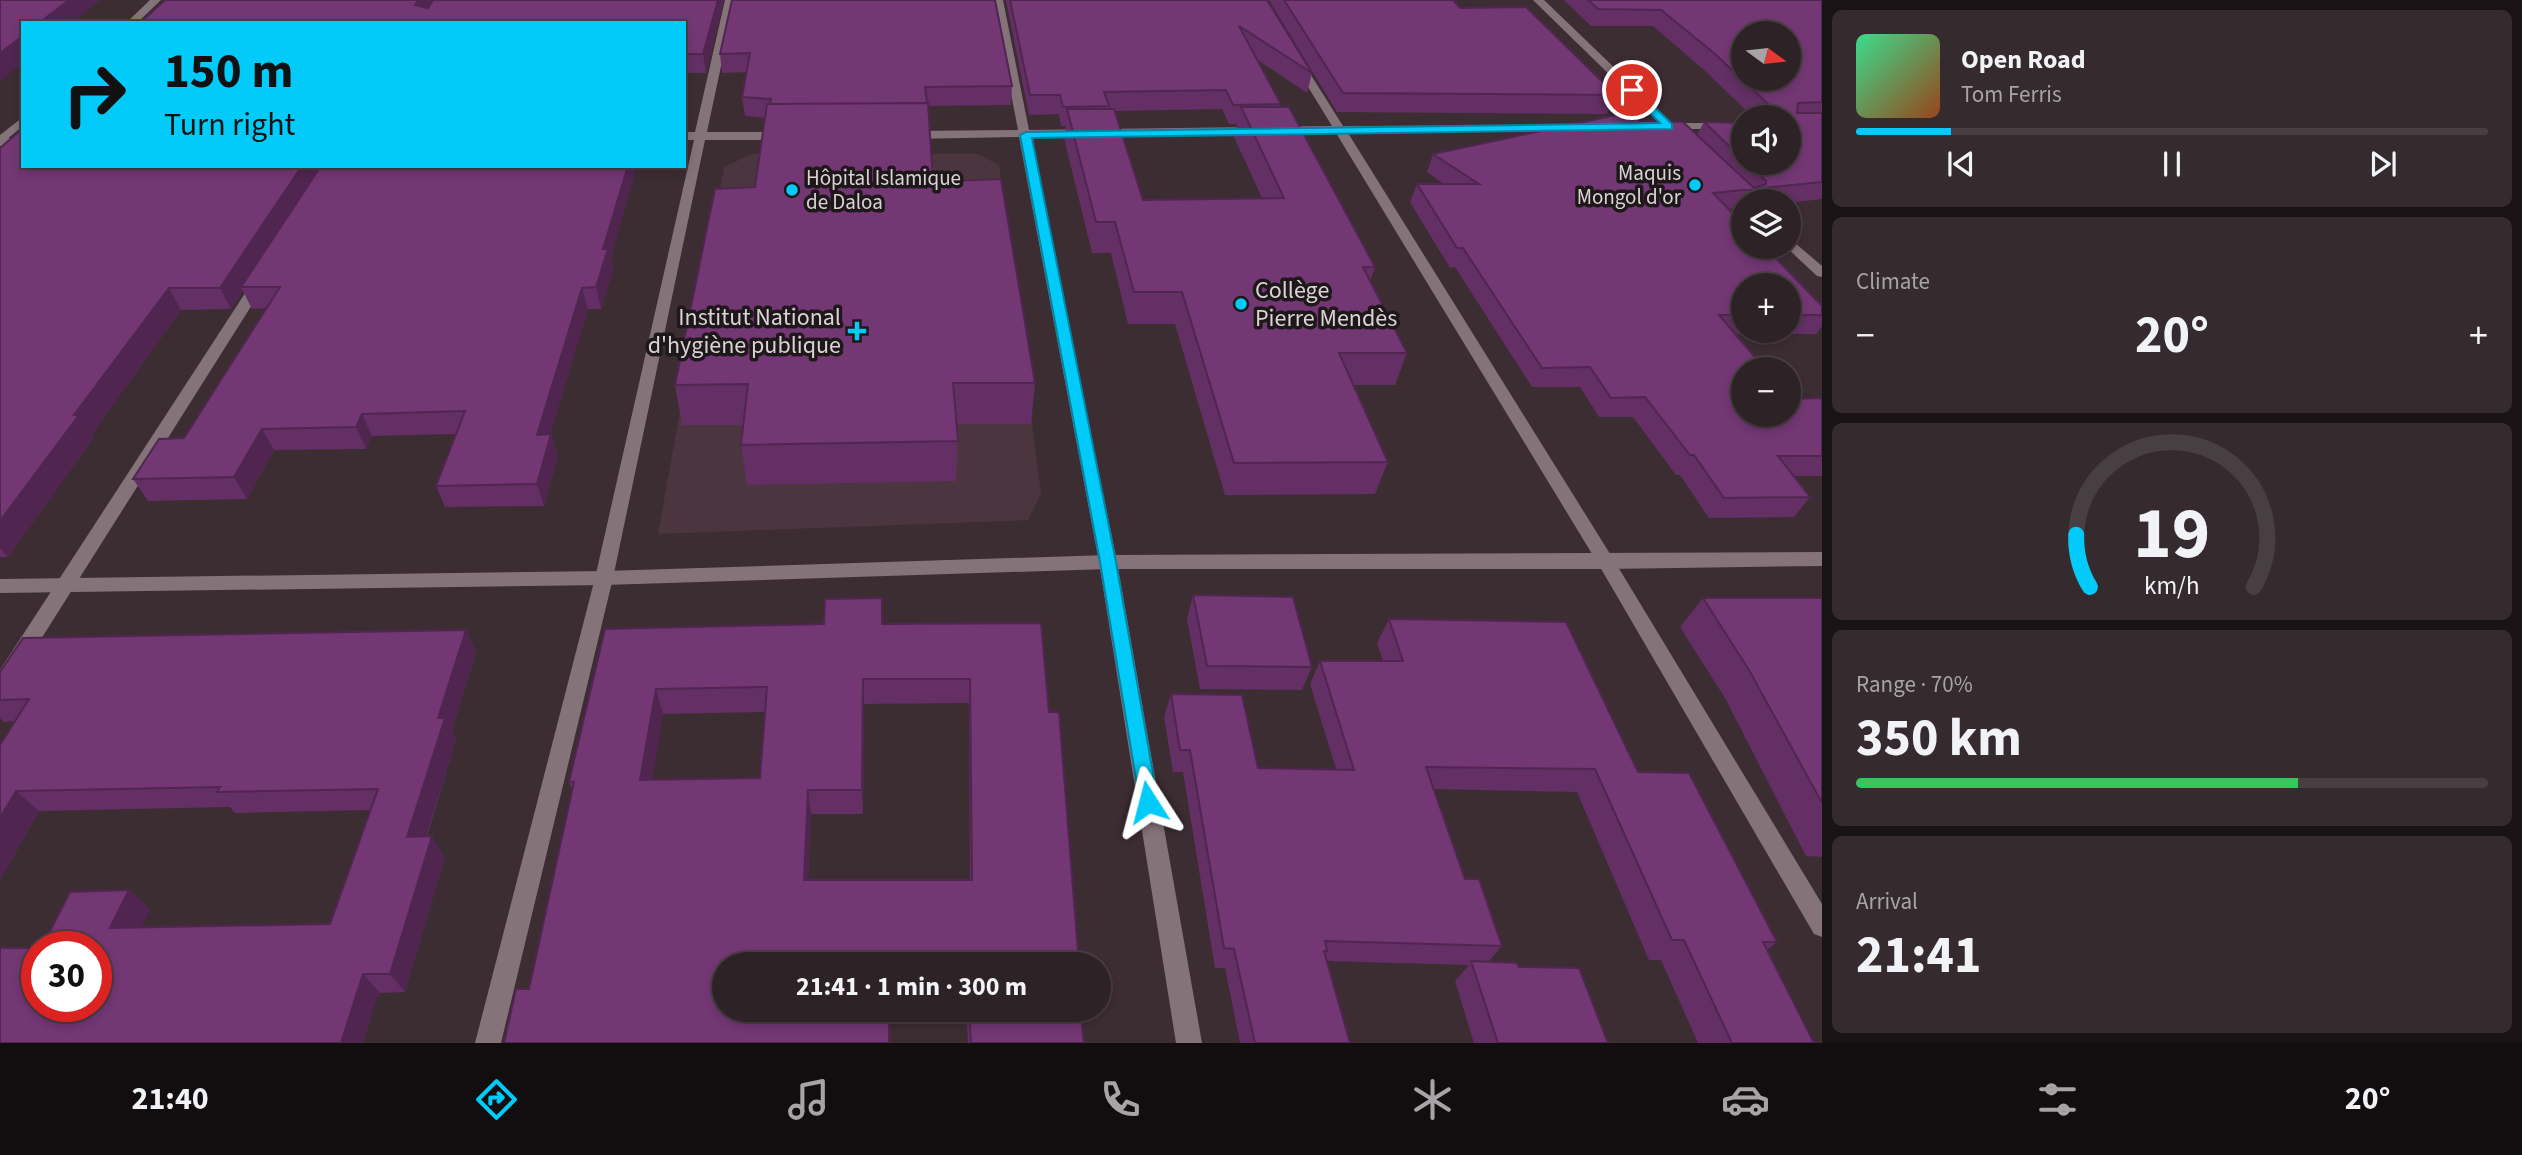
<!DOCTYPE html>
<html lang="en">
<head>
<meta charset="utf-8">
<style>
	:root { --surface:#2d2226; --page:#352a2e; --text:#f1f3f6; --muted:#a7a4a7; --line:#483f43; --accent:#03cbf9 }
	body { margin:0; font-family:"Source Sans 3",sans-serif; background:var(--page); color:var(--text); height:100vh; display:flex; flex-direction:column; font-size:26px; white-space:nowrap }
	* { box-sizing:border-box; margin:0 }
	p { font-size:23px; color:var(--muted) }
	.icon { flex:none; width:38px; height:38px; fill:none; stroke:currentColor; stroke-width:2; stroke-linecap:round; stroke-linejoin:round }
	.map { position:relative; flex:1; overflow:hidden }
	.sheet { display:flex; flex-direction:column; gap:10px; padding:10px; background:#191315; width:700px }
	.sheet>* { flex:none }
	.top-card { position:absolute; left:21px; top:21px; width:665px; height:147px; border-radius:0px; box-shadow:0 4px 10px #0003,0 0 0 2px var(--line); background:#03cbf9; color:#111; overflow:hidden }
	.needle { width:46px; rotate:105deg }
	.buttons { position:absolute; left:1731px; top:21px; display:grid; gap:14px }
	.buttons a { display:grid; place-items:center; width:70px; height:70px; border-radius:50%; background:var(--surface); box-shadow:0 4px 10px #0003,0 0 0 2px var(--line); font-size:35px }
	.speed { position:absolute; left:21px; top:931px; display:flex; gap:14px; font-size:35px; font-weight:700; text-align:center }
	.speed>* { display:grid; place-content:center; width:91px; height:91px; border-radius:50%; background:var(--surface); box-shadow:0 4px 10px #0003,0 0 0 2px var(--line); line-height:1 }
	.speed .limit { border:10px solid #d22; background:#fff; color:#111 }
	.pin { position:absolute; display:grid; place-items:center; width:60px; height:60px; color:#fff; margin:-30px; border:4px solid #fff; border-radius:50%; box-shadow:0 2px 7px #0007 }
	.me { position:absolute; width:77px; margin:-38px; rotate:351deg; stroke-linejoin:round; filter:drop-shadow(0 0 5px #0008) }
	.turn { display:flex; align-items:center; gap:24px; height:147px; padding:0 28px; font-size:32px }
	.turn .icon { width:91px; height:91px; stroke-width:2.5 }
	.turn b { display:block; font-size:49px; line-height:60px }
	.big { font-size:52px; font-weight:700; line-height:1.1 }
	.sheet .tile { flex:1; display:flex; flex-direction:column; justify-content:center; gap:10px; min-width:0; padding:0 24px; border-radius:10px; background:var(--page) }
	.sheet .dial { align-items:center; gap:0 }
	.dial svg { height:182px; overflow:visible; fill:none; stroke:var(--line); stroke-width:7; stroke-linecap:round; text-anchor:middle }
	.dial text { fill:var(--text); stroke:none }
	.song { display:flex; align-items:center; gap:21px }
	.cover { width:84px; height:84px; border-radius:10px; background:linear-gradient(135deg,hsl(150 70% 55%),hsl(20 70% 35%)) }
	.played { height:7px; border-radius:4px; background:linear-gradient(90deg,var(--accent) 15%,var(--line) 15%) }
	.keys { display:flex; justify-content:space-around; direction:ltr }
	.heat { display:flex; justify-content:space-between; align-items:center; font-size:38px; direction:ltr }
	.charge { height:10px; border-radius:5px; background:linear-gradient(90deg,#34c759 70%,var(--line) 0) }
	.trip { position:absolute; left:712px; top:952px; width:399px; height:70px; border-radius:35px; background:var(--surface); box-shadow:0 4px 10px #0003,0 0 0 2px var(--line); font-weight:700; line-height:70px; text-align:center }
	.menu { display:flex; height:112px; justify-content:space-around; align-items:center; background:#120e0f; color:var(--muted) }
	.menu .icon { width:49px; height:49px }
	.menu .selected { color:var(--accent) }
	.menu b { font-size:32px; color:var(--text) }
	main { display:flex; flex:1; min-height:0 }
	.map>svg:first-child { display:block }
	.built { fill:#4b363f }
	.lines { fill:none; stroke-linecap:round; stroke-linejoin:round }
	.street { fill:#847379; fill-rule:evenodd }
	.secondary { fill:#847379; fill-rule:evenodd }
	.wall { fill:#632f64; fill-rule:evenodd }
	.shaded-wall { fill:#502651 }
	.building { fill:#733774; stroke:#502651; stroke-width:2; fill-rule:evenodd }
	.route { fill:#03cbf9; stroke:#0284a2; stroke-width:2 }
	.poi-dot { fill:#03cbf9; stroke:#1e181a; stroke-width:2.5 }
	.labels { text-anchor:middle; stroke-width:7; stroke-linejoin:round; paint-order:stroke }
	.far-poi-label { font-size:21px; fill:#dbd2d5; stroke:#1e181a; text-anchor:end }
	.poi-label { font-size:24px; fill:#dbd2d5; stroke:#1e181a; text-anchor:start }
</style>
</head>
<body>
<main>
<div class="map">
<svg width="1822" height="1043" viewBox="0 0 1822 1043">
	<rect width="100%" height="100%" fill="#3c2d33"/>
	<path class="built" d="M 752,154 L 978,154 L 999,165 L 1041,494 L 1028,520 L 658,534 L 724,167 Z"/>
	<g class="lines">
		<path class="street" d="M 725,0 L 735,0 L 707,132 L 786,132 L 792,136 L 786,140 L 705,140 L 613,578 L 501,1043 L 475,1043 L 595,578 L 694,140 L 684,140 L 684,132 L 695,132 Z
			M 993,0 L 1003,0 L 1029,130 L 1332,126 L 1294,64 L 1299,61 L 1304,64 L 1343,126 L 1584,125 L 1586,127 L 1580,130 L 1348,133 L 1612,557 L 1822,904 L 1822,937 L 1814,934 L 1600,567 L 1336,133 L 1031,137 L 1117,562 L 1202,1043 L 1176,1043 L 1099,562 L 1019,137 L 908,139 L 902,135 L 908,131 L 1018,130 Z
			M 1533,0 L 1544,0 L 1672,123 L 1743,123 L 1743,129 L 1679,129 L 1678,133 L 1670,133 L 1660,128 L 1660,124 Z
			M 0,138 L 23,138 L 23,146 L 0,146 Z
			M 1788,237 L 1822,266 L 1822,277 L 1817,276 L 1786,247 Z
			M 260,277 L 267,281 L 7,693 L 0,695 L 0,670 L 253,281 Z"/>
		<path class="secondary" d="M 150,0 L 161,0 L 137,23 L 126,23 Z
			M 23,117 L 23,126 L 0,145 L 0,135 Z
			M 1822,552 L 1822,566 L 1606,569 L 1108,569 L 604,585 L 0,593 L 0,579 L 604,571 L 1108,555 Z"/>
	</g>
	<path class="wall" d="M 165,0 L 724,0 L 706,73 L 684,73 L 684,23 Z
		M 732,0 L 1012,86 L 1011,105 L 928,106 L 933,182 L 1035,383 L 1031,424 L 957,424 L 958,441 L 956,481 L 747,485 L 741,445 L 743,425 L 682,425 L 675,385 L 755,187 L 765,118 L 745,116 L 742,97 L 747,72 L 722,73 L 720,54 Z
		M 1006,0 L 1267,0 L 1312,73 L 1307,93 L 1256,59 L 1281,104 L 1280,107 L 1375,267 L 1370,282 L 1407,353 L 1395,385 L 1354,385 L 1388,462 L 1375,494 L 1225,495 L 1175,324 L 1128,324 L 1111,253 L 1092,253 L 1064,138 L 1066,126 L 1061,126 L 1059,114 L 1029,115 ZM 1222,109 L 1229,124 L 1237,124 L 1234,137 L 1262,198 L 1143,200 L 1114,111 Z
		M 1269,0 L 1453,0 L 1460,8 L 1616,95 L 1607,114 L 1337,112 Z
		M 1564,0 L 1822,0 L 1822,199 L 1788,203 L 1788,201 L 1743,201 L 1743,207 L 1728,209 L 1822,306 L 1822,326 L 1816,334 L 1735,334 L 1790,399 L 1822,398 L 1822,476 L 1793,476 L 1810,497 L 1794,517 L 1709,518 L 1680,475 L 1676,475 L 1633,417 L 1599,417 L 1580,387 L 1532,387 L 1455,267 L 1450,268 L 1410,202 L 1417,184 L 1444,184 L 1427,172 L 1433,154 L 1640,121 L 1697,135 L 1704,122 L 1743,123 L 1743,163 L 1788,163 L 1788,117 L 1753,117 L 1705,71 L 1653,26 L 1591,26 ZM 1743,285 L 1788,285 L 1788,331 L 1743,331 Z
		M 0,148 L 611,258 L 613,270 L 601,309 L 588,309 L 550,434 L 551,434 L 558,456 L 544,506 L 445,507 L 436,486 L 456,434 L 372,436 L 366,449 L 274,450 L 247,499 L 148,501 L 133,479 L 184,438 L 267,308 L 252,309 L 243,291 L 231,309 L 181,310 L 92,434 L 94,437 L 8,557 L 0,557 Z
		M 1193,595 L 1312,667 L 1302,690 L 1200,689 L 1187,619 Z
		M 1703,598 L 1822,598 L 1822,857 L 1806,856 L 1725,698 L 1680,627 Z
		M 1389,619 L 1638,772 L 1777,942 L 1767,950 L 1814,1043 L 1698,1043 L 1661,960 L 1649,960 L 1577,792 L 1434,789 L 1465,879 L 1502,946 L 1488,962 L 1519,967 L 1608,1043 L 1474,1043 L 1455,981 L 1469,965 L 1327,961 L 1350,1043 L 1240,1043 L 1225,968 L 1215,968 L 1183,772 L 1173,772 L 1164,717 L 1171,694 L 1258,768 L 1336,769 L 1310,684 L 1320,661 L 1383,661 L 1377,643 Z
		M 883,624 L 1049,712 L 1078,952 L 1075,964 L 724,964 L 889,1010 L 890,1043 L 504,1043 L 529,989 L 572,789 L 569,782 L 605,629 ZM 969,703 L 970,880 L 808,880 L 811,814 L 863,814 L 864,704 ZM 765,712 L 760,778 L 652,780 L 663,714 Z
		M 466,630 L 476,652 L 452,731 L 456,739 L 427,837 L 445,857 L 405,992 L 37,1006 L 129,890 L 150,909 L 141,927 L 330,924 L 371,810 L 235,813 L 230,807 L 39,811 L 0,880 L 0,745 L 15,721 L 4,722 L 0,718 L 0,672 Z
		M 966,1010 L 1080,1010 L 1084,1043 L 968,1043 Z"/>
	<path class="shaded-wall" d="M 69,0 L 100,0 L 72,23 L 39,23 Z
		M 418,0 L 435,0 L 421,23 L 415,5 Z
		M 718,0 L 724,0 L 706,73 L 703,54 Z
		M 23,36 L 23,63 L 0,81 L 0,53 Z
		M 302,166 L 324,166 L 241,287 L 243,291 L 231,309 L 220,288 Z
		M 628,166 L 637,166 L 611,258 L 613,270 L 601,309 L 596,287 L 603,249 Z
		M 169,288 L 181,310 L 92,434 L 94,437 L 8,557 L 0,548 L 0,521 L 74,415 Z
		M 582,288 L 588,309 L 544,456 L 537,435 Z
		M 362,414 L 372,436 L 366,449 L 356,427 Z
		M 262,429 L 274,450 L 247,499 L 234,477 Z
		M 551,434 L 558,456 L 544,506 L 537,484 Z
		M 466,630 L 476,652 L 452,731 L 456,739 L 420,857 L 407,837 L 438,718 Z
		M 863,679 L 864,704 L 863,814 L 862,790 Z
		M 656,689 L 663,714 L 648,804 L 640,780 Z
		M 808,790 L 811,814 L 807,903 L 804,880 Z
		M 16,791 L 39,811 L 0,880 L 0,818 Z
		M 432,836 L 445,857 L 405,992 L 390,974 Z
		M 129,890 L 150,909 L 132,947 L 110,928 Z
		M 363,974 L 379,992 L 363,1043 L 341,1043 Z"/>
	<path class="building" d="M 0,0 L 69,0 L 39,23 L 23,23 L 23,36 L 0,53 Z
		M 165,0 L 418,0 L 415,5 L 428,8 L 433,0 L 718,0 L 703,54 L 684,54 L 684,23 L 140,23 Z
		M 732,0 L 995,0 L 1012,86 L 925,87 L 927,103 L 770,104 L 771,99 L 742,97 L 750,53 L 720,54 Z
		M 1010,0 L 1267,0 L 1312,73 L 1239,26 L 1281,104 L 1233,105 L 1226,90 L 1104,92 L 1109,106 L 1063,107 L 1060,95 L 1030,95 Z
		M 1284,0 L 1453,0 L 1460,8 L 1526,7 L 1616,95 L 1343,93 Z
		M 1588,0 L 1822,0 L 1822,102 L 1798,103 L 1797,113 L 1822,113 L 1822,182 L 1713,193 L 1743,224 L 1743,247 L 1765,247 L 1822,306 L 1822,315 L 1788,315 L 1788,285 L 1743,285 L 1743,315 L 1719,315 L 1765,369 L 1743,369 L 1743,415 L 1788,415 L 1788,397 L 1790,399 L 1822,398 L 1822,456 L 1778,456 L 1810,497 L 1724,498 L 1694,455 L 1690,455 L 1645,397 L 1611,398 L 1590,367 L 1542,368 L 1463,248 L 1457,248 L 1417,184 L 1479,184 L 1433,154 L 1616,115 L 1634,115 L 1640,121 L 1683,122 L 1754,188 L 1766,184 L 1766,181 L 1747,163 L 1788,163 L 1788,117 L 1782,117 L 1714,53 L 1661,10 L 1598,9 ZM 1743,33 L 1788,33 L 1788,79 L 1743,79 Z
		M 928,103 L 933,182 L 1001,179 L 1035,383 L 953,383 L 958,441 L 741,445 L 748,384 L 675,385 L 715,189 L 755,187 L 767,104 Z
		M 1241,107 L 1289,107 L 1375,267 L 1363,267 L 1407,353 L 1339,353 L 1388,462 L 1234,463 L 1182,292 L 1134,292 L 1115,222 L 1096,222 L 1067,109 L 1114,109 L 1143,200 L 1284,198 Z
		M 1704,122 L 1743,123 L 1743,159 Z
		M 23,128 L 23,166 L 302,166 L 220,288 L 169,288 L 74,415 L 79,415 L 0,521 L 0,148 Z
		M 321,166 L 628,166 L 603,249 L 608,249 L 596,287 L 582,288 L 537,435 L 551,434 L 537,484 L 436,486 L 465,411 L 362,414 L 356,427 L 262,429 L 234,477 L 133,479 L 159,439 L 184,438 L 280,287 L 241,287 Z
		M 1193,595 L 1293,597 L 1312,667 L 1207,666 Z
		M 882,598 L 882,624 L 1041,623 L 1049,712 L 1059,712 L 1078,952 L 1073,951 L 1075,964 L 967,964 L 966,959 L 889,959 L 889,964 L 724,964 L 724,1010 L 889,1010 L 889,1043 L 504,1043 L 516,989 L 529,989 L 574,782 L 569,782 L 605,629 L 824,624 L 825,599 ZM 863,679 L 970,679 L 972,880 L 804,880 L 808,790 L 862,790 ZM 767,687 L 760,778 L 640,780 L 656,689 Z
		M 1703,598 L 1822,598 L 1822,803 L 1749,670 Z
		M 1389,619 L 1566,622 L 1638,772 L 1689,773 L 1777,942 L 1763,942 L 1814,1043 L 1732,1043 L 1684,940 L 1672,940 L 1595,769 L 1426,767 L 1465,879 L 1479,879 L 1502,946 L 1325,941 L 1327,951 L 1324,951 L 1350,1043 L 1255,1043 L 1234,949 L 1224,948 L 1190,750 L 1180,750 L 1171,694 L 1242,695 L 1258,768 L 1354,770 L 1320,661 L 1403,661 Z
		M 466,630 L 438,718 L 445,718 L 407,837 L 432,836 L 390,974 L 363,974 L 341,1043 L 0,1043 L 0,948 L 37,948 L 37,1006 L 96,1006 L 96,947 L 42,947 L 70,892 L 129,890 L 110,928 L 330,924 L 378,789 L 217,792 L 220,787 L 16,791 L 0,818 L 0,745 L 29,699 L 0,700 L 0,672 L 23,638 Z
		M 1471,961 L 1517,963 L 1519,967 L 1579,968 L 1608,1043 L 1498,1043 Z
		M 969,1010 L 1080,1010 L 1084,1043 L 971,1043 Z"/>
	<path class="route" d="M 1628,88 L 1635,88 L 1672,124 L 1672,129 L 1032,138 L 1116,562 L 1158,802 L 1155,809 L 1148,811 L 1141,809 L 1100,562 L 1020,135 L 1026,132 L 1660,123 L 1628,92 Z"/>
	<g class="poi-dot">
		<circle cx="1695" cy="185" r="7"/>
		<circle cx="792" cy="190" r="7"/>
		<circle cx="1241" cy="304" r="7"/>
		<path d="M853.5 320.5h7v7h7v7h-7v7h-7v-7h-7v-7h7z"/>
	</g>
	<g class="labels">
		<g class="far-poi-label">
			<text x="1681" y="180">Maquis<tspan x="1681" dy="24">Mongol d'or</tspan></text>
			<text x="806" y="185" text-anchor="start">Hôpital Islamique<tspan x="806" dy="24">de Daloa</tspan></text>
		</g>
		<g class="poi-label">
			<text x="1255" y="298">Collège<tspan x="1255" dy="28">Pierre Mendès</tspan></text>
			<text x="841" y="325" text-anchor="end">Institut National<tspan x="841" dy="28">d'hygiène publique</tspan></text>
		</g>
	</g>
</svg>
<div class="buttons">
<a><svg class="needle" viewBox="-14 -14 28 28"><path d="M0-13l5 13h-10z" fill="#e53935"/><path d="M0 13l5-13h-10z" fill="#a7a4a7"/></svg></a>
<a><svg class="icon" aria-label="sound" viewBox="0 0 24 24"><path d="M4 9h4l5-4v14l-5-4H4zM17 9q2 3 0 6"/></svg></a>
<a><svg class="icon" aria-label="layers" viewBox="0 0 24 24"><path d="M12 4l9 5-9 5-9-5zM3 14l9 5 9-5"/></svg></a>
<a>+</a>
<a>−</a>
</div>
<div class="speed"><div class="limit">30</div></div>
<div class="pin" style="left:1632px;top:90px;background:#d93025"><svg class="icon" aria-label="arrive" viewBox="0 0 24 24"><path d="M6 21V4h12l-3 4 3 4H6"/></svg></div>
<svg class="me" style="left:1148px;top:802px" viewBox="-20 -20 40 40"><path d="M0-17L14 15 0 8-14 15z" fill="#03cbf9" stroke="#fff" stroke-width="4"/></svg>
<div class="trip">21:41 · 1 min · 300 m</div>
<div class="top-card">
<div class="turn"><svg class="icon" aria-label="right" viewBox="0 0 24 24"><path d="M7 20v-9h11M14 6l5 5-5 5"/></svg><div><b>150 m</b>Turn right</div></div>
</div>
</div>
<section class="sheet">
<div class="tile">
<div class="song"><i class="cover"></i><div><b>Open Road</b><p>Tom Ferris</p></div></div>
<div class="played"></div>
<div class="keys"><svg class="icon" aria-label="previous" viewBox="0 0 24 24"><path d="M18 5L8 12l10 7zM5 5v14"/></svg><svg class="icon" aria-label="pause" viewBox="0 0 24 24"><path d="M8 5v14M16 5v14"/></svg><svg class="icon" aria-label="next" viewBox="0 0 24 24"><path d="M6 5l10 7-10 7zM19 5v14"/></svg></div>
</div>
<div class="tile"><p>Climate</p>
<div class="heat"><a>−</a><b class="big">20°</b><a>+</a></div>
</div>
<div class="tile dial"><svg viewBox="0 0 100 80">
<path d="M14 69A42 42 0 1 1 86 69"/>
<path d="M14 69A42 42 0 0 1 8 46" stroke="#03cbf9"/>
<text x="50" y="56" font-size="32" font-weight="700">19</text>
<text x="50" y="72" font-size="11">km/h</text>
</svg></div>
<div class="tile"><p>Range · 70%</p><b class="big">350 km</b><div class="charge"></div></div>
<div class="tile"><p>Arrival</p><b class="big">21:41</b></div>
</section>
</main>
<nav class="menu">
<b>21:40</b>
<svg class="icon selected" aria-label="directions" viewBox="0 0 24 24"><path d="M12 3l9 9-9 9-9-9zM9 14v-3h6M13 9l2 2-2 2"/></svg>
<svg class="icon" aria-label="music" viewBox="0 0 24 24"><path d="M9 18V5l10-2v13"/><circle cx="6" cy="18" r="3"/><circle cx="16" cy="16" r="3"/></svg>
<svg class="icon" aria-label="phone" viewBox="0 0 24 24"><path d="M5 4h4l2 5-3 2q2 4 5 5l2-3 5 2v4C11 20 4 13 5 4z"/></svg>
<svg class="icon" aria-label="climate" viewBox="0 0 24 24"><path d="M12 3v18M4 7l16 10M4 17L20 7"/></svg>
<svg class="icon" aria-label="car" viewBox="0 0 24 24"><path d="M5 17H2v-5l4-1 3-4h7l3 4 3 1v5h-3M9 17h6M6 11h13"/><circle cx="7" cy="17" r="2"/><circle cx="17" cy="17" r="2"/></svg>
<svg class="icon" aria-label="filters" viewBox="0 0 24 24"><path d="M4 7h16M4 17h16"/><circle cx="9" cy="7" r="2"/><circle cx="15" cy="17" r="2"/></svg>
<b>20°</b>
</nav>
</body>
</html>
